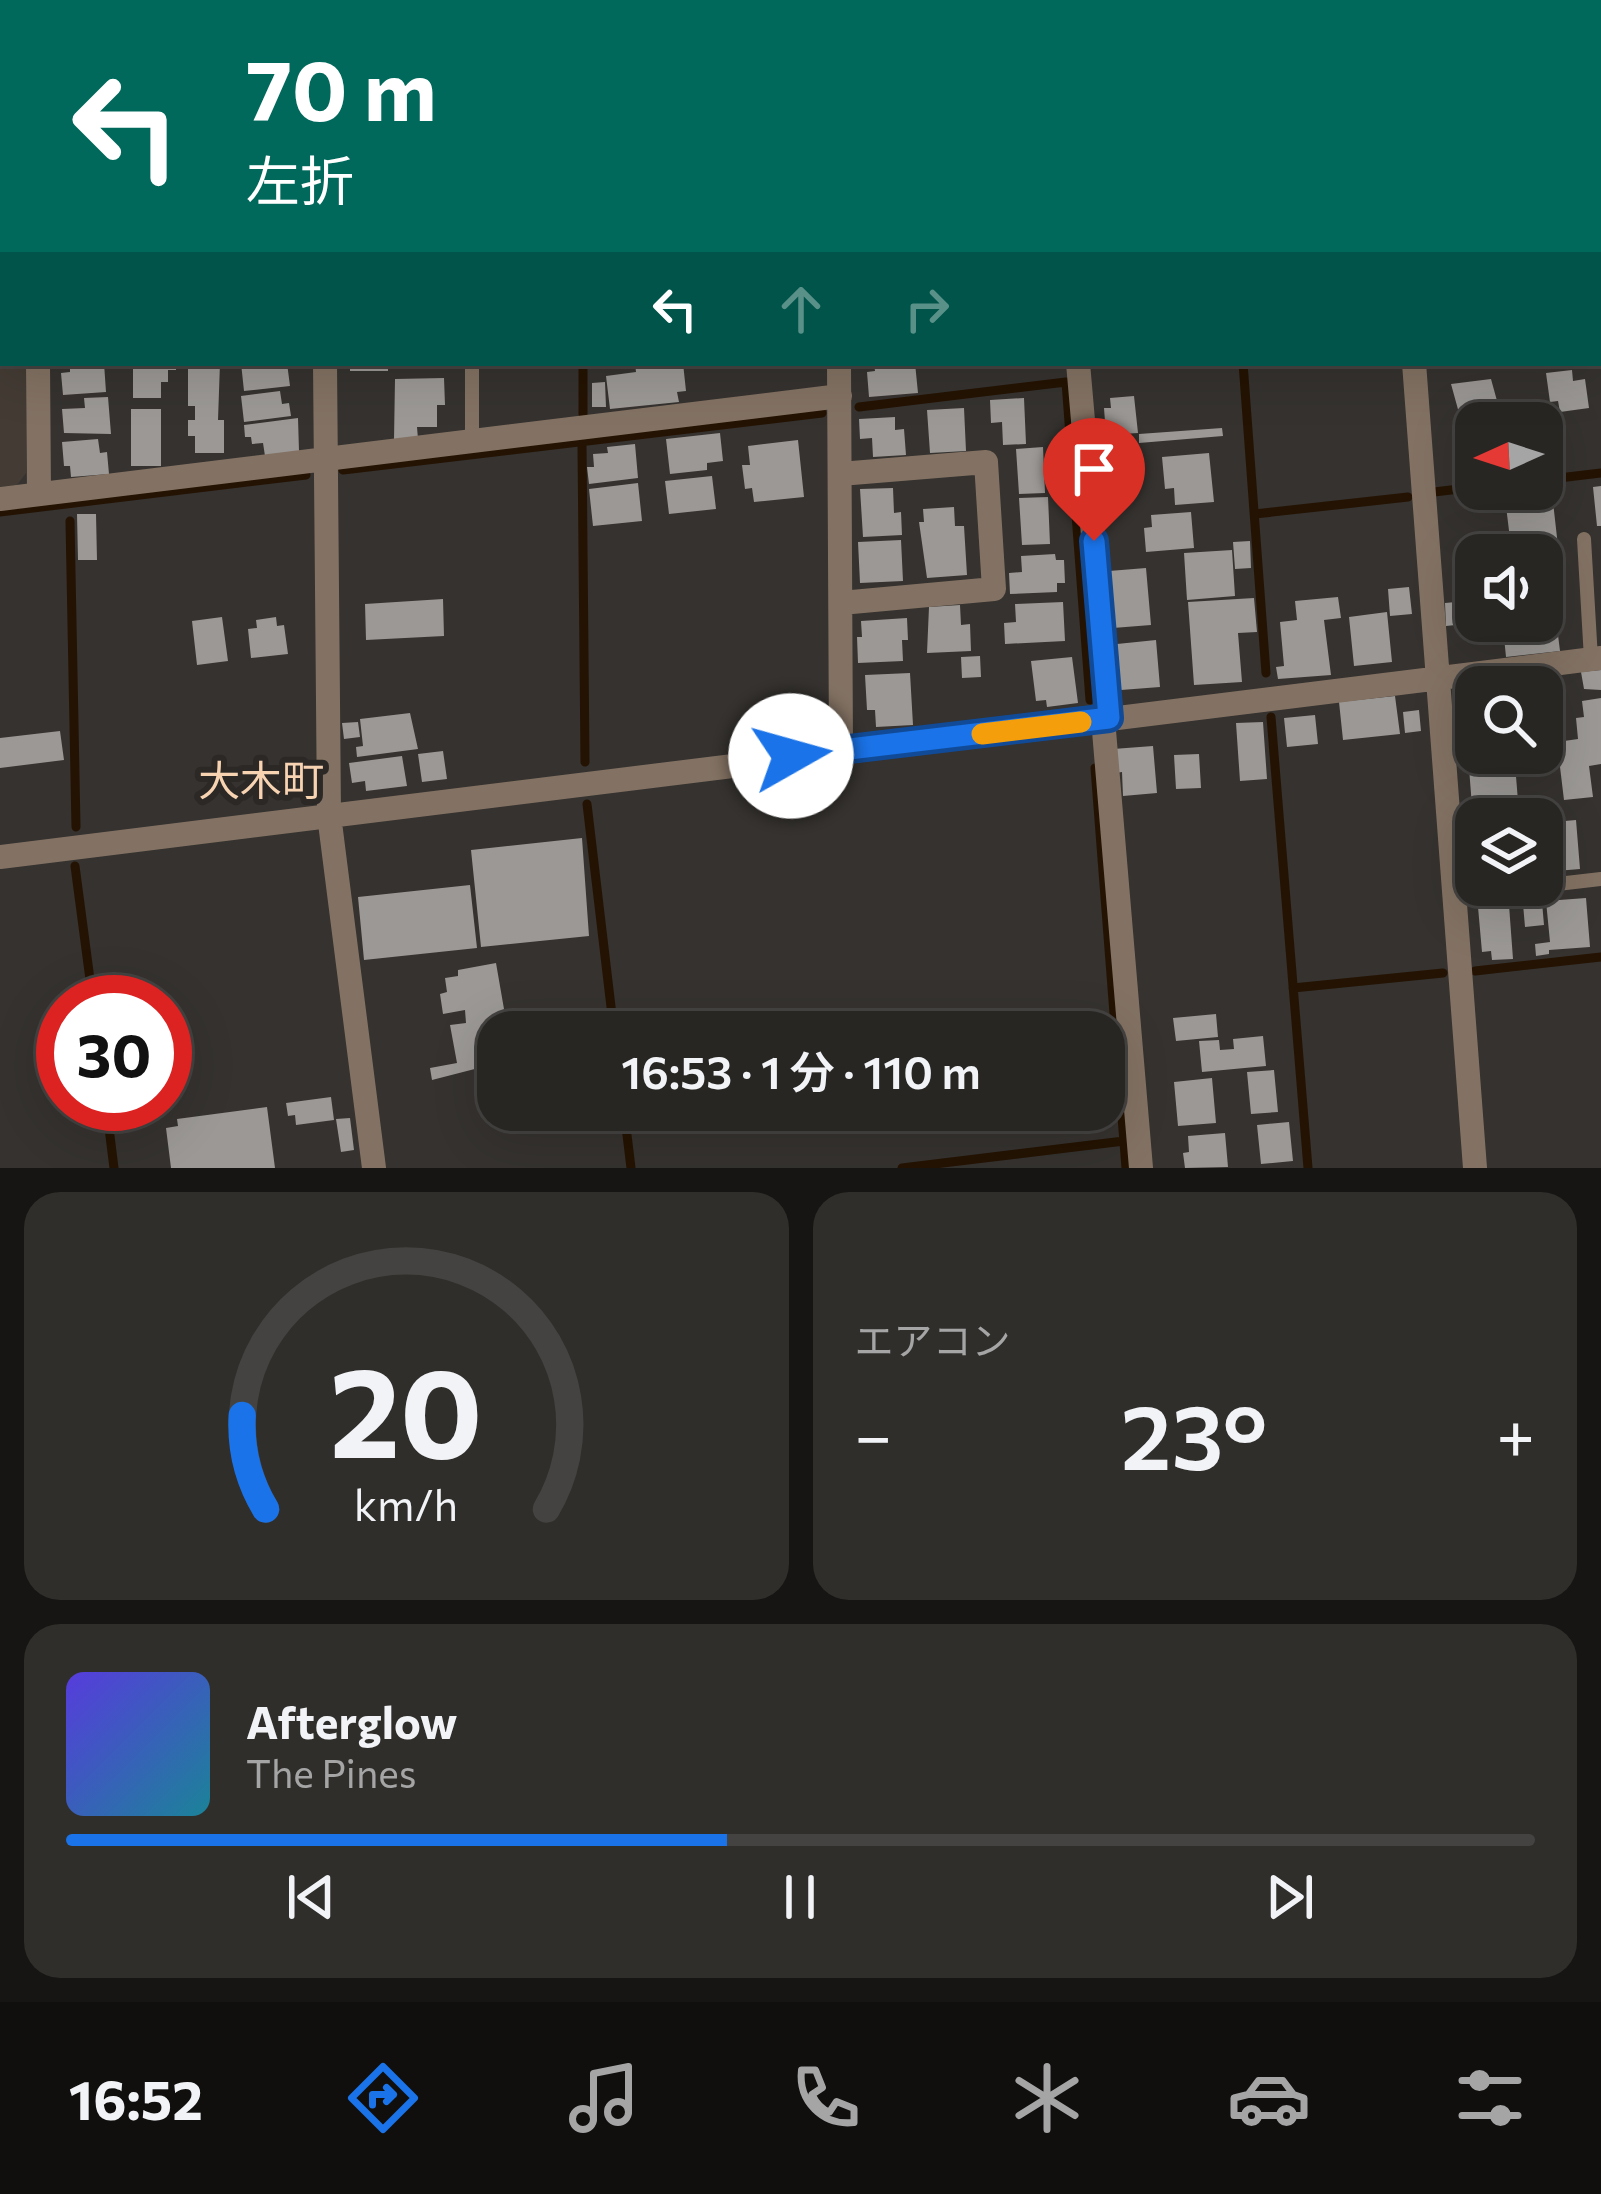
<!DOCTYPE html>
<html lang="ja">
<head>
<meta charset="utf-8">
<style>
	:root { --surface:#282623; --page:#302e2b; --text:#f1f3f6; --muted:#a5a5a6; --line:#444341; --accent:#1a73e8 }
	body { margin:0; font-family:Commissioner,"Noto Sans JP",sans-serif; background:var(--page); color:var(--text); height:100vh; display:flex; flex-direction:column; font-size:45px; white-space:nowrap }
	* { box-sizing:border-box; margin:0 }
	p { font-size:39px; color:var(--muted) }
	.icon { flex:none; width:66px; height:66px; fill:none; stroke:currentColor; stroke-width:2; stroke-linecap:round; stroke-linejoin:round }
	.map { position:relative; height:1168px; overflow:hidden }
	.sheet { display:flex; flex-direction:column; gap:24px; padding:24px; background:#161513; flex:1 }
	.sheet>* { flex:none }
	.hud { position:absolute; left:0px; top:0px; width:1602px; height:366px; box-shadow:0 12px 48px #0002,0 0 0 3px var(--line); background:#00695c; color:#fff; overflow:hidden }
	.needle { width:78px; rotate:267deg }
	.tools { position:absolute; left:1455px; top:402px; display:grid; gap:24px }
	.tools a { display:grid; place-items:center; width:108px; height:108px; border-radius:24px; background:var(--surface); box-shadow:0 12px 48px #0002,0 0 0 3px var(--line); font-size:60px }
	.speed { position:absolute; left:36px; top:975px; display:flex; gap:24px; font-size:60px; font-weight:700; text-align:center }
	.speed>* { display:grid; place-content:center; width:156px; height:156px; border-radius:50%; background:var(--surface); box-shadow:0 12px 48px #0002,0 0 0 3px var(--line); line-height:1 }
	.speed .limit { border:18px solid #d22; background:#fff; color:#111 }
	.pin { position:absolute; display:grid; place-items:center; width:102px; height:102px; color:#fff; margin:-123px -51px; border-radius:50% 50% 50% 0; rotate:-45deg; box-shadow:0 0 12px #0007 }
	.pin .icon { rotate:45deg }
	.me { position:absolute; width:132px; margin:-66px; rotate:83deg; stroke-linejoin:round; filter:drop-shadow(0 0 9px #0008) }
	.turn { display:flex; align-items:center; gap:42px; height:252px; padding:0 48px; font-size:54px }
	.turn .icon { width:156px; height:156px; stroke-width:2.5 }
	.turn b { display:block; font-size:84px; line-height:102px }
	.lanes { display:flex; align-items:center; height:114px; padding:0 48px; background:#0003; justify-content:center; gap:60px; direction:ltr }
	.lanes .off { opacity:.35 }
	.big { font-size:90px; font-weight:600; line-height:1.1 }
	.sheet .card { flex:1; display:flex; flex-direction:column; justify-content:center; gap:18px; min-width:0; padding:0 42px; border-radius:36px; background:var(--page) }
	.sheet .dial { align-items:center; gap:0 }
	.dial svg { height:312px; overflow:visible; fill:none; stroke:var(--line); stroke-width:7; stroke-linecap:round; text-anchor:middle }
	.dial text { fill:var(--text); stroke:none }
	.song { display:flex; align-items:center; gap:36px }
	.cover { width:144px; height:144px; border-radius:18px; background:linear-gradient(135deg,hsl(250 70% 55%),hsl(190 70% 35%)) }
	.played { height:12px; border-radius:6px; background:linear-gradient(90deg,var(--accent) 45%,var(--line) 45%) }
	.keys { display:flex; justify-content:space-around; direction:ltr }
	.heat { display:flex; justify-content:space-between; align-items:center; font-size:66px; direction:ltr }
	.sheet .tiles { flex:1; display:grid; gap:24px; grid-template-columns:1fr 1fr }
	.card:last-child { grid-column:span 2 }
	.trip { position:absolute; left:477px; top:1011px; width:648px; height:120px; border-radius:36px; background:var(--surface); box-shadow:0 12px 48px #0002,0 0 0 3px var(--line); font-weight:600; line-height:120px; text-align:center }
	.dock { display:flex; height:192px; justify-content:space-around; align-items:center; background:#100f0e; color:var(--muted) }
	.dock .icon { width:84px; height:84px }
	.dock .current { color:var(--accent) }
	.dock b { font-size:54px; color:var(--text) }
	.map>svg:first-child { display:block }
	.built { fill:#433b34 }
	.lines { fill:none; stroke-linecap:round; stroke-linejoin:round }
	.stream { stroke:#241302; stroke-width:9 }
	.building { fill:#9b9895 }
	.lane { stroke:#837263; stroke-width:14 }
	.street { stroke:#837263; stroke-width:24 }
	.route-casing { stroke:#114b97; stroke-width:30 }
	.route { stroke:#1a73e8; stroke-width:21 }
	.slow { stroke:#f59e0b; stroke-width:21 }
	.labels { text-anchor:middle; stroke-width:12; stroke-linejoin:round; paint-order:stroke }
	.quarter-label { font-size:42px; fill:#f7d3b2; stroke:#2b2826 }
</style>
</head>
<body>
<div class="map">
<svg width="1601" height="1168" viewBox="0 0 1601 1168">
	<rect width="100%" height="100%" fill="#35322f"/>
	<path class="built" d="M 0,0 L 170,0 L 170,3 L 3,3 L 0,165 Z
		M 0,190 L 3,190 L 3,363 L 26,363 L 26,473 L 17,485 L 0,487 Z"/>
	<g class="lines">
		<path class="stream" d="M 1560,0 L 1562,3
			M 1599,67 L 1601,70
			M 583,363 L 583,414
			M 1243,363 L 1266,673
			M 859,407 L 1066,382 L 1090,700
			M 582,444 L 585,762
			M 343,470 L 822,413
			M 1542,480 L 1601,473
			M 1434,492 L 1476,487
			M 0,512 L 306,475
			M 1255,514 L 1408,497
			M 70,521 L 76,827
			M 1271,717 L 1308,1168
			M 1095,768 L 1126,1168
			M 587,804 L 614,1032
			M 75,866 L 93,1002
			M 1475,971 L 1601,957
			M 1293,988 L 1443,973
			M 106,1104 L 114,1168
			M 624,1110 L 631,1168
			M 902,1168 L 1124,1141"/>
	</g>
	<path class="building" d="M 86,363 L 104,363 L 106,392 L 63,395 L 61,373 L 70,372 L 70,366 Z
		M 133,363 L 176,363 L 176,370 L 168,370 L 168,382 L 161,382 L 161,398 L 133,398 Z
		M 188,363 L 220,363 L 218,420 L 224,420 L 224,453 L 195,453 L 195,436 L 188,436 L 188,420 L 195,420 L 195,406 L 188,406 Z
		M 241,363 L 287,363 L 290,386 L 244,391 Z
		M 350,363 L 388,363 L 388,371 L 350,371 Z
		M 635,363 L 683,363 L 686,391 L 677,392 L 679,402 L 610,409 L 606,376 L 636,372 Z
		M 874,363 L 915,363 L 918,393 L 869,397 L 867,372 L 875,371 Z
		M 1572,370 L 1573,381 L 1585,379 L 1589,408 L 1560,412 L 1558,401 L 1550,402 L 1546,373 Z
		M 444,378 L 445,405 L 437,405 L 437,427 L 417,427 L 418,439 L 394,440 L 395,379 Z
		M 1491,379 L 1499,408 L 1459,413 L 1451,384 Z
		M 605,382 L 606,407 L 592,407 L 592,383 Z
		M 280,391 L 282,404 L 289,403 L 291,416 L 244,422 L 241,396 Z
		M 1134,396 L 1138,433 L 1106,435 L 1104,408 L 1111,408 L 1110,398 Z
		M 108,397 L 111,434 L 64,433 L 62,409 L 85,408 L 84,398 Z
		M 1024,398 L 1026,444 L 1003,445 L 1002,422 L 991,423 L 990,400 Z
		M 964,408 L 966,451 L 930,453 L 927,410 Z
		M 131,409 L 161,409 L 161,466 L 131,466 Z
		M 895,417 L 895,430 L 904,429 L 906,455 L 873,457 L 872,438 L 860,439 L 859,419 Z
		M 298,418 L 299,451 L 265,456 L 263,443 L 252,444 L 251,437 L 245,437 L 244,425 Z
		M 1222,428 L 1223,436 L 1139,443 L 1139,434 Z
		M 720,433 L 723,461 L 707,463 L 707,470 L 670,474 L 666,439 Z
		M 98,439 L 100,453 L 107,452 L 109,474 L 71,477 L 70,466 L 64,466 L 62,442 Z
		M 798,440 L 804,497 L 754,502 L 752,488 L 745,489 L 742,465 L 750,465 L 748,446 Z
		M 635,444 L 638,478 L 589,484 L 587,467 L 594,467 L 593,454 L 608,453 L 607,447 Z
		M 1043,447 L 1045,493 L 1019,494 L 1016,449 Z
		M 1209,453 L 1214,502 L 1175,505 L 1174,488 L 1165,489 L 1162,457 Z
		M 712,476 L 716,509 L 669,514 L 665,481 Z
		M 638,483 L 642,521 L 593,526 L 589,489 Z
		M 1601,486 L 1601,526 L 1597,526 L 1593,487 Z
		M 893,488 L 894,513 L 901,512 L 902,535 L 863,537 L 860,489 Z
		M 1552,493 L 1560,564 L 1542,566 L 1542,555 L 1512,555 L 1505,498 Z
		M 1048,497 L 1050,544 L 1022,545 L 1019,498 Z
		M 954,507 L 955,526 L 964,526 L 967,575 L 927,578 L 919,522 L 924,522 L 923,509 Z
		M 1191,512 L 1194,548 L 1146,552 L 1144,528 L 1152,527 L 1151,515 Z
		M 77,514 L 96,514 L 97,560 L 78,560 Z
		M 901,540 L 903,581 L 860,583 L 858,542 Z
		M 1250,541 L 1251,568 L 1235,569 L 1233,542 Z
		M 1232,550 L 1235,596 L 1187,600 L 1184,553 Z
		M 1055,554 L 1056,560 L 1064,560 L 1065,583 L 1057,583 L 1057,592 L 1010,594 L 1009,573 L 1022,572 L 1021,556 Z
		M 1146,568 L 1151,625 L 1113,628 L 1109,571 Z
		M 1554,578 L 1561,608 L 1553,609 L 1554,621 L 1542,622 L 1542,579 Z
		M 1409,587 L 1412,614 L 1390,616 L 1388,589 Z
		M 1338,597 L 1341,618 L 1324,620 L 1331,675 L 1278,679 L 1276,667 L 1284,666 L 1280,622 L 1297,620 L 1295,601 Z
		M 1254,598 L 1257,632 L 1238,633 L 1242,682 L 1194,685 L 1188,602 Z
		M 443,599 L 444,636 L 366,640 L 365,604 Z
		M 1467,601 L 1468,604 L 1476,604 L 1476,621 L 1501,621 L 1501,626 L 1471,628 L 1470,613 L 1464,613 L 1465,624 L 1446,626 L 1445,603 Z
		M 1063,602 L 1065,641 L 1005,644 L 1004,623 L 1016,622 L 1015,604 Z
		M 960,605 L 961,625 L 970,624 L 971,651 L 927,653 L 929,607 Z
		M 1387,612 L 1392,662 L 1354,666 L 1349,617 Z
		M 222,617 L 228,661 L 197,665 L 192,621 Z
		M 276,617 L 277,626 L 284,625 L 288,654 L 251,658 L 248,629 L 257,628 L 256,620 Z
		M 907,618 L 908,640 L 902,640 L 903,661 L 858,663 L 857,637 L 862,637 L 861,621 Z
		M 1519,635 L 1520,639 L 1558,635 L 1560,651 L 1506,657 L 1504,637 Z
		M 1156,640 L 1160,687 L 1121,690 L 1120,682 L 1113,683 L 1112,666 L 1119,666 L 1117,644 Z
		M 980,656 L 981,677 L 962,678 L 961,657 Z
		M 1072,657 L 1078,703 L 1047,707 L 1046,700 L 1036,701 L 1031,661 Z
		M 1601,670 L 1601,690 L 1584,689 L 1581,672 Z
		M 910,673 L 913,725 L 876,727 L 875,710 L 867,710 L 865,675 Z
		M 1476,687 L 1476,744 L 1463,745 L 1460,704 L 1468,703 L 1466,688 Z
		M 1559,690 L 1564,733 L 1542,736 L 1542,692 Z
		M 1395,696 L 1400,734 L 1343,740 L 1339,702 Z
		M 1601,698 L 1601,764 L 1589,766 L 1593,797 L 1564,800 L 1557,742 L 1578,739 L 1576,718 L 1584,717 L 1582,701 Z
		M 1419,710 L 1421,731 L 1405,733 L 1403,712 Z
		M 410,713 L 418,749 L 357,757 L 356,747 L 363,746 L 360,719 Z
		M 1315,715 L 1318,744 L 1287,747 L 1284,718 Z
		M 358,722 L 360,737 L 344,739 L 342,723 Z
		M 1263,722 L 1267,779 L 1240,781 L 1236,723 Z
		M 60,731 L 64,760 L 0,768 L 0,738 Z
		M 1153,746 L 1157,793 L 1123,796 L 1122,772 L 1115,773 L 1113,749 Z
		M 443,751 L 447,779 L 422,782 L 418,754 Z
		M 1546,752 L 1549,774 L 1519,777 L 1517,753 Z
		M 1199,754 L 1201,788 L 1176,789 L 1174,755 Z
		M 402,756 L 407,786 L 366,791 L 365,781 L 352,783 L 349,763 Z
		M 1515,764 L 1518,801 L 1543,799 L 1544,813 L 1515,814 L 1515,818 L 1473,819 L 1469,768 Z
		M 1576,820 L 1580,869 L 1544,872 L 1542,823 Z
		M 1476,830 L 1476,877 L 1470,878 L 1466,831 Z
		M 582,838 L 589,936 L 481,947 L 471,850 Z
		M 470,885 L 477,948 L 364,960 L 358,897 Z
		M 1586,898 L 1590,947 L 1549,950 L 1549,954 L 1536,956 L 1535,944 L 1550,942 L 1546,901 Z
		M 1542,902 L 1544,925 L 1525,927 L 1523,904 Z
		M 1509,905 L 1513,959 L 1492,960 L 1491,951 L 1482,952 L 1478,907 Z
		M 496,963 L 508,1032 L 498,1032 L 498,1063 L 432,1080 L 430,1068 L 457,1063 L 450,1025 L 466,1023 L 465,1010 L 443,1014 L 440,994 L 447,992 L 445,978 L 458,976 L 458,970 Z
		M 1216,1014 L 1218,1037 L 1176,1041 L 1173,1018 Z
		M 1263,1036 L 1266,1066 L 1202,1072 L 1199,1041 L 1219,1040 L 1220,1050 L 1234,1049 L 1233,1039 Z
		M 1274,1070 L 1278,1112 L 1251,1114 L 1247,1072 Z
		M 1212,1078 L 1216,1123 L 1178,1126 L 1174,1082 Z
		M 331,1097 L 334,1120 L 296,1125 L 295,1115 L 288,1116 L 286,1103 Z
		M 267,1107 L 275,1168 L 171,1168 L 166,1128 L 178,1126 L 177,1119 Z
		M 350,1118 L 354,1150 L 341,1152 L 336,1119 Z
		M 1289,1122 L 1293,1161 L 1261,1164 L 1257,1125 Z
		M 1225,1133 L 1228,1167 L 1185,1168 L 1183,1153 L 1189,1152 L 1188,1136 Z"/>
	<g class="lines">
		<path class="lane" d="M 472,441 L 472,363
			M 1584,539 L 1591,659
			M 1453,896 L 1601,879"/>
		<path class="street" d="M 312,0 L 313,3
			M 531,0 L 531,3
			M 724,0 L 724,3
			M 901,0 L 901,3
			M 1388,0 L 1388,3
			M 0,175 L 3,175
			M 38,363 L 39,494
			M 325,363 L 329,815 L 374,1168
			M 839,363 L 841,750
			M 1078,363 L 1109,719
			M 1414,363 L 1475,1168
			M 840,474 L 986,462 L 994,589 L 841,603
			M 0,499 L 840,396
			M 1103,719 L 1141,1168
			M 0,857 L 1601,658"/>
	</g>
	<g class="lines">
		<g class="route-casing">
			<path id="route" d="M 791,756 L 1109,718 L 1094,541"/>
		</g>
		<use href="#route" class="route"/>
		<path class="slow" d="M 982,734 L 1081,722"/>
	</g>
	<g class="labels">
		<g class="quarter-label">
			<text x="261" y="796">大木町</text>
		</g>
	</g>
</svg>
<div class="tools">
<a><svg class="needle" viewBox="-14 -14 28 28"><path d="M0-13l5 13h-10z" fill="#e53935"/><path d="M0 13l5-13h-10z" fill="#a5a5a6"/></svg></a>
<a><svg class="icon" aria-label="sound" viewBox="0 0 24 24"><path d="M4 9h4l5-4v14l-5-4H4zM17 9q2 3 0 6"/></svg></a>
<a><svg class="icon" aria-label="search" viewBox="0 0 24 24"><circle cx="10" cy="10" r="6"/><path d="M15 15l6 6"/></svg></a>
<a><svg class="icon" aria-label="layers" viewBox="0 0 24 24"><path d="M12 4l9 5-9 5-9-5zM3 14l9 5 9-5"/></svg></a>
</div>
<div class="speed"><div class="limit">30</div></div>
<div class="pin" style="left:1094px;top:541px;background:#d93025"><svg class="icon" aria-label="arrive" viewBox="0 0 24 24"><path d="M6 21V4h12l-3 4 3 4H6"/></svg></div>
<svg class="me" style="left:791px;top:756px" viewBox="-20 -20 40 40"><circle r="19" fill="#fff"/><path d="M0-13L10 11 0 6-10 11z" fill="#1a73e8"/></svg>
<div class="trip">16:53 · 1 分 · 110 m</div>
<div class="hud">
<div class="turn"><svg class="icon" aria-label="left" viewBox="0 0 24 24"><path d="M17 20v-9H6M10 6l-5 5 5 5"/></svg><div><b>70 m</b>左折</div></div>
<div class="lanes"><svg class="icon" aria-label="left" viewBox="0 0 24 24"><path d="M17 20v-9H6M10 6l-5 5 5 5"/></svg><svg class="icon off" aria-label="ahead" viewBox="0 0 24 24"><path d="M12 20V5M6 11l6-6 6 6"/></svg><svg class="icon off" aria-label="right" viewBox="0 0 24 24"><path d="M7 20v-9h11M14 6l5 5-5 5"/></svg></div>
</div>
</div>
<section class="sheet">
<div class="tiles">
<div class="card dial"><svg viewBox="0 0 100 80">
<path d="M14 69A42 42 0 1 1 86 69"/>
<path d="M14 69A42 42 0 0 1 8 45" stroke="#1a73e8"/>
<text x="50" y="56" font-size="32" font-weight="700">20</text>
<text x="50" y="72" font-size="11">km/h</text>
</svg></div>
<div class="card"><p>エアコン</p>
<div class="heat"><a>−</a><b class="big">23°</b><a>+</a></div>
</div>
<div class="card">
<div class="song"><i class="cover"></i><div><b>Afterglow</b><p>The Pines</p></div></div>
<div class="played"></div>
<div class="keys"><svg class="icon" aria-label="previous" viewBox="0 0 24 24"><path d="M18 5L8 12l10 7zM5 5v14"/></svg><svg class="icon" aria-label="pause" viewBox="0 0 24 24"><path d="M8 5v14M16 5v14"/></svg><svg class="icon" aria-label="next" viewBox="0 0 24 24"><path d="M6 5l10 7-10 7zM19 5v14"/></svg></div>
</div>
</div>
</section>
<nav class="dock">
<b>16:52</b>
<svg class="icon current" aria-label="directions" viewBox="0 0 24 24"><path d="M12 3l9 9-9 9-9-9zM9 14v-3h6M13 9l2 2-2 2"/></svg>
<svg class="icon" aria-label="music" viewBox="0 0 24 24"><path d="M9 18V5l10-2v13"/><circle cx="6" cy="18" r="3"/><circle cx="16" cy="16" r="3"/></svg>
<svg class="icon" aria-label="phone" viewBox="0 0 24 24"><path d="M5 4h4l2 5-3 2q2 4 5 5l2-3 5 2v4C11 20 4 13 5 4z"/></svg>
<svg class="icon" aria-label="climate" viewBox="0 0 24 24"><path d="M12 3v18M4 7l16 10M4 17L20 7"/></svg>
<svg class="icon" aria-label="car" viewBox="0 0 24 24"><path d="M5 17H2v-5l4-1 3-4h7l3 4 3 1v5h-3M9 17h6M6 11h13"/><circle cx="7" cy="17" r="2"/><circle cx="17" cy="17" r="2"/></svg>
<svg class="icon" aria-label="filters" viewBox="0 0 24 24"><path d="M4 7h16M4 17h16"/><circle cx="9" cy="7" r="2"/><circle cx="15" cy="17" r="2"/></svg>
</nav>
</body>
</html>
